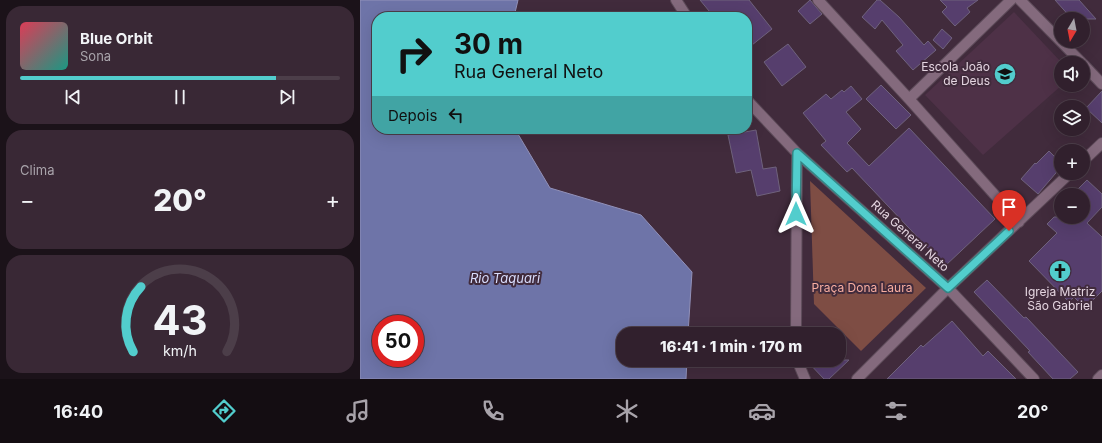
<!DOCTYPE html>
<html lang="pt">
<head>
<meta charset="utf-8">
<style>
	:root { --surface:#31202d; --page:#392835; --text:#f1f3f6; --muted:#a8a3aa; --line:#4c3e49; --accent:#52cdcd }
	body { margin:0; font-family:Inter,sans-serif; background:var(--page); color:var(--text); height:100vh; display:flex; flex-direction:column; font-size:15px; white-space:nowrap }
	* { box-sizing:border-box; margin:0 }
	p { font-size:13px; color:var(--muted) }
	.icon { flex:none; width:22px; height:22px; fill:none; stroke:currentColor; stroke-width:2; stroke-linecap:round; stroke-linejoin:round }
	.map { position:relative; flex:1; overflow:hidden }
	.details { display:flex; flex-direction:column; gap:6px; padding:6px; background:#1b1219; width:360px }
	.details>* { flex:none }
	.top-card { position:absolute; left:12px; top:12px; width:380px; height:122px; border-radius:16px; box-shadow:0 4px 16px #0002,0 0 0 1px var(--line); background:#52cdcd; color:#111; overflow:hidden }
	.needle { width:26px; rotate:190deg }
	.fabs { position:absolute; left:694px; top:12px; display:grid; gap:8px }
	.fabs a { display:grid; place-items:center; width:36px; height:36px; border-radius:50%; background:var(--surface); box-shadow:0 4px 16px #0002,0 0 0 1px var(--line); font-size:20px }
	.speed { position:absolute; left:12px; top:315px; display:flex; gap:8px; font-size:20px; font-weight:700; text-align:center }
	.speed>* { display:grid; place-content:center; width:52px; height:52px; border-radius:50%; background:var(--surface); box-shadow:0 4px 16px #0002,0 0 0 1px var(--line); line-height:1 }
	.speed .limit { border:6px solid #d22; background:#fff; color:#111 }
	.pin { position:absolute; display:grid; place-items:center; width:34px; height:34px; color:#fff; margin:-41px -17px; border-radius:50% 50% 50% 0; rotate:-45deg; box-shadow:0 0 4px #0007 }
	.pin .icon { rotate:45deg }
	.me { position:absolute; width:44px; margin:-22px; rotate:0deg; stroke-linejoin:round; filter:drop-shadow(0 0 3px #0008) }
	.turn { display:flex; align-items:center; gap:14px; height:84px; padding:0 16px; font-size:18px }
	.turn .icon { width:52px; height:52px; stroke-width:2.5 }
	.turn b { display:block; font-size:28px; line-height:34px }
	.then { display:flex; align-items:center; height:38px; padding:0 16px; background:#0003; gap:8px; font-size:15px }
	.big { font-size:30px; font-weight:800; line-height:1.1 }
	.details .tile { flex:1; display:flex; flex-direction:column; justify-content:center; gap:6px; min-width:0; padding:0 14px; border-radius:16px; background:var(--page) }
	.details .dial { align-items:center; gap:0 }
	.dial svg { height:104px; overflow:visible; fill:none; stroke:var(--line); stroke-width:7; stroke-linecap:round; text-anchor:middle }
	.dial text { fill:var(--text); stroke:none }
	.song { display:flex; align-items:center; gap:12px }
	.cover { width:48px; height:48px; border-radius:6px; background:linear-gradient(135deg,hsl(350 70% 55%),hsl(170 70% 35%)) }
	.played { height:4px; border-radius:2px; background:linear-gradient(90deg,var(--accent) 80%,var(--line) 80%) }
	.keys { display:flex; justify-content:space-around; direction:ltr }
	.heat { display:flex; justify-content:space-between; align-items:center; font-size:22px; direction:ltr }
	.trip { position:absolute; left:256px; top:327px; width:230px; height:40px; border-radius:16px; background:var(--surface); box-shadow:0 4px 16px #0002,0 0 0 1px var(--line); font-weight:800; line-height:40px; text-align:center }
	.tabs { display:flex; height:64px; justify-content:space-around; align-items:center; background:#140d12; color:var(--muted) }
	.tabs .icon { width:28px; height:28px }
	.tabs .current { color:var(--accent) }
	.tabs b { font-size:18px; color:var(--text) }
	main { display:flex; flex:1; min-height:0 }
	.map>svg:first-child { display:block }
	.built { fill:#4e3147 }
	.green { fill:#7e4d44 }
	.water { fill:#6e74a8; stroke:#9291b9; fill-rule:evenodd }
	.building { fill:#563e6d; stroke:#6f627d }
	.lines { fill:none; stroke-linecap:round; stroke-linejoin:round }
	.street-casing { stroke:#5c4a58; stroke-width:12 }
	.secondary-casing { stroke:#5c4a58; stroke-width:12 }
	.street { stroke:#846a7d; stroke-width:10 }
	.secondary { stroke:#846a7d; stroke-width:10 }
	.route-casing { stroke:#358585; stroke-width:10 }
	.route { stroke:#52cdcd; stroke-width:7 }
	.labels { text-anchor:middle; stroke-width:4; stroke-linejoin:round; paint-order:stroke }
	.poi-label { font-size:12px; fill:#e5d6e1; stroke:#412b3c; text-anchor:end }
	.street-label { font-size:12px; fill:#e5d6e1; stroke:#412b3c }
	.park-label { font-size:12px; fill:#f7ada0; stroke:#412b3c }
	.water-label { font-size:13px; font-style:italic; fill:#d9ddfd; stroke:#412b3c }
</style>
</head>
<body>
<main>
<section class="details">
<div class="tile">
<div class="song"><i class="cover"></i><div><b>Blue Orbit</b><p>Sona</p></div></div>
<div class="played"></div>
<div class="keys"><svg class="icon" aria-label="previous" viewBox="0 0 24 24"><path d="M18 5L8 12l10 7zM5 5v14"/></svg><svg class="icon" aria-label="pause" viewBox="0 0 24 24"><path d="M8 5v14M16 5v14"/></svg><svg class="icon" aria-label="next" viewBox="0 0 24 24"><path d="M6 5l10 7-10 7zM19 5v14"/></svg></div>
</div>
<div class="tile"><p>Clima</p>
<div class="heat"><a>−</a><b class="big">20°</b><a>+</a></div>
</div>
<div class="tile dial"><svg viewBox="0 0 100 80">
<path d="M14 69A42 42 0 1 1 86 69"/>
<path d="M14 69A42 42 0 0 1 20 19" stroke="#52cdcd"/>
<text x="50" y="56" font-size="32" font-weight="700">43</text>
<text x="50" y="72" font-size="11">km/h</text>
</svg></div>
</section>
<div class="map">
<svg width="742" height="379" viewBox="0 0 742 379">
	<rect width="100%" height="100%" fill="#412b3c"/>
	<path class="built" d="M 654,12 L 702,63 L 702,85 L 623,155 L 565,95 Z"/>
	<path class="green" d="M 450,181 L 566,288 L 501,351 L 454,304 Z"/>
	<path class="water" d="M 0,0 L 158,0 L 154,17 L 17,17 L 17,129 L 155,129 L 190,188 L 281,215 L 332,272 L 328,334 L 263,334 L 263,360 L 327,360 L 326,379 L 0,379 ZM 21,324 L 55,324 L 55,358 L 21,358 Z"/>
	<path class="building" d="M 340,0 L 389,0 L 412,29 L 387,49 L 387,17 L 354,17 Z
		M 450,0 L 462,14 L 450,24 L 438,11 Z
		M 517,0 L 520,0 L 539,17 L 564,45 L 568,41 L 576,50 L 553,70 L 536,51 L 543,45 L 522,20 L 515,29 L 502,17 Z
		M 580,0 L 618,0 L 607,8 L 610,12 L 595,26 L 582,12 L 587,7 Z
		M 695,0 L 719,0 L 736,19 L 712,19 Z
		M 582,29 L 592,38 L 583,49 L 573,40 Z
		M 428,44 L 446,67 L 422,86 L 404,62 Z
		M 521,85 L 551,115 L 536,129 L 506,99 Z
		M 491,86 L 502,99 L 486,112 L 501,129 L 487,143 L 509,166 L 549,128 L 635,219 L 585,266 L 492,168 L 487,172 L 461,145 L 466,141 L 443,113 L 466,94 L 471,99 L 482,90 L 484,92 Z
		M 742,91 L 742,123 L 726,108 Z
		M 396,130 L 403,169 L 416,167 L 420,191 L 397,196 L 391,170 L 376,173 L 368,135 Z
		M 689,151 L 701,163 L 701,167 L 678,194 L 661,179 L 675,163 L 676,164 Z
		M 727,180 L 742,194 L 742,207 L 727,223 L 742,237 L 742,291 L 725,308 L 714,297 L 709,302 L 669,261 L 697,233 L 687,224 L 694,217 L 723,217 L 723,195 L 712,195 Z
		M 627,280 L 664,318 L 666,317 L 718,372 L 710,379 L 693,379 L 668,352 L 670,351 L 614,292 Z
		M 592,321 L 623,356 L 628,351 L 656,379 L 527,379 L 561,345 L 563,347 Z
		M 446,360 L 489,360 L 469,379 L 464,379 Z"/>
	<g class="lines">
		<g class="street-casing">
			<path id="street" d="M 458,0 L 549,99 L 659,222
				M 660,0 L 722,63
				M 723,64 L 742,84
				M 549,99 L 651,0
				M 723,161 L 742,143
				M 497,379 L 588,288 L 710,173
				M 738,379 L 742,375"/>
		</g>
		<g class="secondary-casing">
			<path id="secondary" d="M 316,0 L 327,17
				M 387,100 L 437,153 L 588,288 L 674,379
				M 436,334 L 437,153
				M 437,360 L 445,379"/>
		</g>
		<use href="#street" class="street"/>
		<use href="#secondary" class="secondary"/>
	</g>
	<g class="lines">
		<g class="route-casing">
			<path id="route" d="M 436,214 L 437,153 L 588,288 L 649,231"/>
		</g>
		<use href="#route" class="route"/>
	</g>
	<defs>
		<g id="university-disc" transform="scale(1.15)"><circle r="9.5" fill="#52cdcd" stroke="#412b3c"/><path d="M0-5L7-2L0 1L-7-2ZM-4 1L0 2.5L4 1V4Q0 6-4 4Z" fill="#111"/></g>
		<g id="church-disc" transform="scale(1.15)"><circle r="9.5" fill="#52cdcd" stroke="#412b3c"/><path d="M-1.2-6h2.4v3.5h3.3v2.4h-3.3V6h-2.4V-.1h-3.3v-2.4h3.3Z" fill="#111"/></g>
	</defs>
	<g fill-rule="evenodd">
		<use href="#university-disc" x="645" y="74"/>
		<use href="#church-disc" x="700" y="271"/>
	</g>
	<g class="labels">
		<g class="poi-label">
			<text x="630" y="71">Escola João<tspan x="630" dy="14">de Deus</tspan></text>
			<text x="700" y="296" text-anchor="middle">Igreja Matriz<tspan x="700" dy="14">São Gabriel</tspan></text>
		</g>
		<g class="street-label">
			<text transform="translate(550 236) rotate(42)" y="4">Rua General Neto</text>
		</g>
		<g class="park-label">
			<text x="502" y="292">Praça Dona Laura</text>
		</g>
		<g class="water-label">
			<text x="145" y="283">Rio Taquari</text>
		</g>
	</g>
</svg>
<div class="fabs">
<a><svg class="needle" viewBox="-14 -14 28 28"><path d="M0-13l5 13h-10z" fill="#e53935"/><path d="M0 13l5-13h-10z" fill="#a8a3aa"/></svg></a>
<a><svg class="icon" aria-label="sound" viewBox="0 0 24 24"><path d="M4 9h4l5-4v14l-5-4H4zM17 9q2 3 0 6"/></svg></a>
<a><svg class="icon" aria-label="layers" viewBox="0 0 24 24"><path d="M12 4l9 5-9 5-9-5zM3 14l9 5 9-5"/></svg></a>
<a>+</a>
<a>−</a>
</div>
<div class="speed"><div class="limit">50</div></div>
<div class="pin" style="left:649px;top:231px;background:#d93025"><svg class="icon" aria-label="arrive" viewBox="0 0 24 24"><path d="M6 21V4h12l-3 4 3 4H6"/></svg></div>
<svg class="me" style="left:436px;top:214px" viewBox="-20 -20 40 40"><path d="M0-17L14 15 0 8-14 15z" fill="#52cdcd" stroke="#fff" stroke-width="4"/></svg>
<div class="trip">16:41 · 1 min · 170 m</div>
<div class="top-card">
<div class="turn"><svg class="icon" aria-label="right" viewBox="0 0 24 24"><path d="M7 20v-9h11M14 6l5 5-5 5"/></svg><div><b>30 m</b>Rua General Neto</div></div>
<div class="then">Depois<svg class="icon" aria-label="left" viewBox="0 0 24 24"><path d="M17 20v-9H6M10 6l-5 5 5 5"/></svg></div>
</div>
</div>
</main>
<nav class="tabs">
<b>16:40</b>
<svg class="icon current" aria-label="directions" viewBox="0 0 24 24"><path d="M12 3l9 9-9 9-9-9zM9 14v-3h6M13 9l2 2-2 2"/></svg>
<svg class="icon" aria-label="music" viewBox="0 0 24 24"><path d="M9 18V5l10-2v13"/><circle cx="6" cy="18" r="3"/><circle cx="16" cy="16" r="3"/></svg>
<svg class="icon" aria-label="phone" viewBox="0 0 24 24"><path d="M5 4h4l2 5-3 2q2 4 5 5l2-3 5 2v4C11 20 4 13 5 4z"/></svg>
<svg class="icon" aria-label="climate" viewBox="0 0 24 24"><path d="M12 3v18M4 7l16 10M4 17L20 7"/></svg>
<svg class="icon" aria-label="car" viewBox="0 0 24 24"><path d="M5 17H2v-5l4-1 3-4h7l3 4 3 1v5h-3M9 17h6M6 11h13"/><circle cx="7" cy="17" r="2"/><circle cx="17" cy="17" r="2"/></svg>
<svg class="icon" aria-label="filters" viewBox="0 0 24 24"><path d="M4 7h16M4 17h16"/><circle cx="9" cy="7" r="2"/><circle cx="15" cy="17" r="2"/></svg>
<b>20°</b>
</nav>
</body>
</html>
